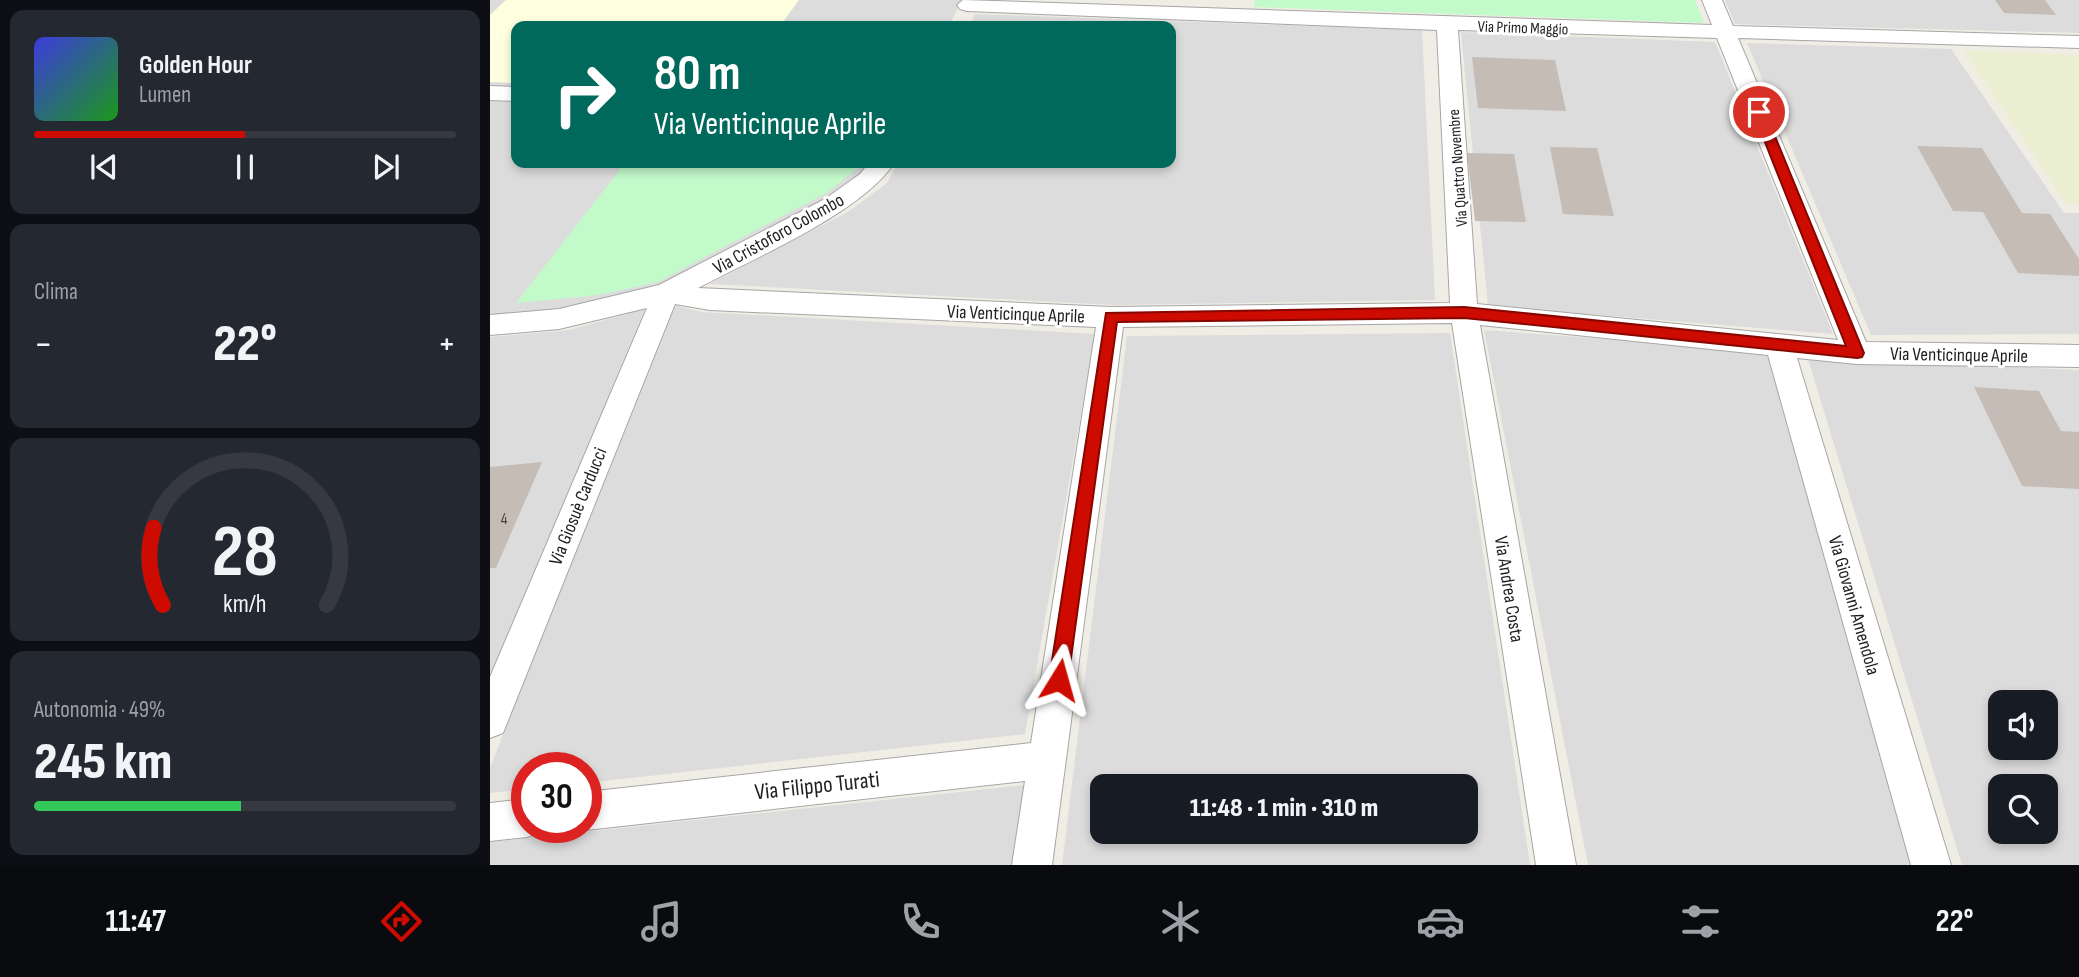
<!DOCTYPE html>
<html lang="it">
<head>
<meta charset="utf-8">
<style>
	:root { --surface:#171b24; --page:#242831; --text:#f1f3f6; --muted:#9ea1a6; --line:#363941; --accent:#ce0b00 }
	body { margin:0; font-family:"Sofia Sans Condensed",sans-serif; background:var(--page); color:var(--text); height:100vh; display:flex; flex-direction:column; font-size:26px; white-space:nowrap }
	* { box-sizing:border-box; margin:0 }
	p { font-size:23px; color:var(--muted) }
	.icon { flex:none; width:38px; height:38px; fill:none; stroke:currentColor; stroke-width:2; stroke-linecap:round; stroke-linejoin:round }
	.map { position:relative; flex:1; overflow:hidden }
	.sheet { display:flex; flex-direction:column; gap:10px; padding:10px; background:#0d0f14; width:490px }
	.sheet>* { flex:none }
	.banner { position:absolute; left:21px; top:21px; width:665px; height:147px; border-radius:14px; box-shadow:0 4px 10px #0003; background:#00695c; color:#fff; overflow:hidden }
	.fabs { position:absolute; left:1498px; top:690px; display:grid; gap:14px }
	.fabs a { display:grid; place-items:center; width:70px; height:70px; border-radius:14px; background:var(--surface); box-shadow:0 4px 10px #0003; font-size:35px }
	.speed { position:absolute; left:21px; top:752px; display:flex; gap:14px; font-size:35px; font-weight:700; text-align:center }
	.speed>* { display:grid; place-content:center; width:91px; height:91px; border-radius:50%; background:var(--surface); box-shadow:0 4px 10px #0003; line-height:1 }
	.speed .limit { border:10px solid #d22; background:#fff; color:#111 }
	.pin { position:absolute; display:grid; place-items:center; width:60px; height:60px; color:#fff; margin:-30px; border:4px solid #fff; border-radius:50%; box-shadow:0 2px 7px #0007 }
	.me { position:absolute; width:77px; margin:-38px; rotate:8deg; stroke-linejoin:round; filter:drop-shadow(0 0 5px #0008) }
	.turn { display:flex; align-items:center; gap:24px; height:147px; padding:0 28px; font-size:32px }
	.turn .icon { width:91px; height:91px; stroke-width:2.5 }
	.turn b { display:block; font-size:49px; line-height:60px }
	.big { font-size:52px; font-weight:800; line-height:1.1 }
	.sheet .widget { flex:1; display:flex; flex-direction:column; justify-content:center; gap:10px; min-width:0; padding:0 24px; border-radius:14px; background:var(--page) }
	.sheet .dial { align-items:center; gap:0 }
	.dial svg { height:182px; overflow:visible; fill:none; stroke:var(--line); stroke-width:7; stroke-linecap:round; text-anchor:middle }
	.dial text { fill:var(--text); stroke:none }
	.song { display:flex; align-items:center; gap:21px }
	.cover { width:84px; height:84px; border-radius:10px; background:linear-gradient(135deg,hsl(240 70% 55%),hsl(120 70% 35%)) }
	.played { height:7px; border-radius:4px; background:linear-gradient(90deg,var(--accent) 50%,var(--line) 50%) }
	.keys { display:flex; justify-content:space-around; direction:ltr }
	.heat { display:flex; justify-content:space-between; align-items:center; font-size:38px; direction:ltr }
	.charge { height:10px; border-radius:5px; background:linear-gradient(90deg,#34c759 49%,var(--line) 0) }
	.trip { position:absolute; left:600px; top:774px; width:388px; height:70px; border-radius:14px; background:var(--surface); box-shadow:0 4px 10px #0003; font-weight:800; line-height:70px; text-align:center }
	.tab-bar { display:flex; height:112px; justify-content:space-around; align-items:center; background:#090b0e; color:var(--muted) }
	.tab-bar .icon { width:49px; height:49px }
	.tab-bar .current { color:var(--accent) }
	.tab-bar b { font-size:32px; color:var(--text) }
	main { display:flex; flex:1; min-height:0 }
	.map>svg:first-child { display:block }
	.residential { fill:#dddcdc; fill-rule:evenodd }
	.education { fill:#fdffdf }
	.farmland { fill:#ebefd1 }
	.park { fill:#c2faca }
	.building { fill:#c5bcb5 }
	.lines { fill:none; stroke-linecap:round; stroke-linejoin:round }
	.minor-casing { stroke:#a6a6a6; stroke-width:2 }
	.minor { fill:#fff; fill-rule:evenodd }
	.route { fill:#ce0b00; stroke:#860700; stroke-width:2 }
	.labels { text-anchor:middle; stroke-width:6; stroke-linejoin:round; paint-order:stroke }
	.far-street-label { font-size:16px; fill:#1f1f1f; stroke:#fff }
	.number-label { font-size:16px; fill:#484644 }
	.street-label { font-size:19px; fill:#1f1f1f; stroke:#fff }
	.near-street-label { font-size:23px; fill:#1f1f1f; stroke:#fff }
</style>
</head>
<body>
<main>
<section class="sheet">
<div class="widget">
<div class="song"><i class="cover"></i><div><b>Golden Hour</b><p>Lumen</p></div></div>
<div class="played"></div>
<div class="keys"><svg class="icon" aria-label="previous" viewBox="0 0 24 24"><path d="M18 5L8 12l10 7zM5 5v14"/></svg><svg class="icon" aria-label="pause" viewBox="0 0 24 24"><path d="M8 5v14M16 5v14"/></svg><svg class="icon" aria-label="next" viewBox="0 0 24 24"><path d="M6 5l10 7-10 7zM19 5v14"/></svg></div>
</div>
<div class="widget"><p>Clima</p>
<div class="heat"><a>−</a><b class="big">22°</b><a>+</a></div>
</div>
<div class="widget dial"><svg viewBox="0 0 100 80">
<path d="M14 69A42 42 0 1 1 86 69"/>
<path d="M14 69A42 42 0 0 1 10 35" stroke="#ce0b00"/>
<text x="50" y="56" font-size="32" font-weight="700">28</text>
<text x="50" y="72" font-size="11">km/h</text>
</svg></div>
<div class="widget"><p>Autonomia · 49%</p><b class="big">245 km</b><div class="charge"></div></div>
</section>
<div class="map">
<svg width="1589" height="865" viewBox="0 0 1589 865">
	<rect width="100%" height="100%" fill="#f0ede5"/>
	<path class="residential" d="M 0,0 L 472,0 L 459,26 L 26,26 L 26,163 L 386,163 L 375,177 L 343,202 L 149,297 L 0,319 Z
		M 1235,0 L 1589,0 L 1589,33 L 1245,24 Z
		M 485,14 L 932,30 L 945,300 L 623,305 L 219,284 L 358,212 L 397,183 L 408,163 L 681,163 L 681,26 L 479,26 Z
		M 971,32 L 1225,42 L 1343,334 L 998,306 Z
		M 1257,43 L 1461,49 L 1574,213 L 1589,213 L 1589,334 L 1381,335 Z
		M 183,305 L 212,312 L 605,334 L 535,734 L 96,783 L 96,768 L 37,768 L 37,789 L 0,793 L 0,768 Z
		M 155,309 L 0,678 L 0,337 L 79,330 Z
		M 994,330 L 1281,351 L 1424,865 L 1098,865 Z
		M 960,333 L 1040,865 L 572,865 L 637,336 ZM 612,786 L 976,786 L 976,831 L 612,831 Z
		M 1318,359 L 1589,370 L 1589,865 L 1472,865 ZM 1510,702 L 1556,702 L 1556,747 L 1510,747 ZM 1510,786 L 1556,786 L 1556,831 L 1510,831 Z
		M 535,785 L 521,865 L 0,865 L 0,842 Z"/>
	<path class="education" d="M 16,0 L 309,0 L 290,26 L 26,26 L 26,83 L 0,82 L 0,15 Z"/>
	<path class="farmland" d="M 1473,50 L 1589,55 L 1589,204 L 1576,204 Z"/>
	<path class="park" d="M 765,0 L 1205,0 L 1214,23 L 764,7 Z
		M 135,163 L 374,163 L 338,192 L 168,282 L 109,295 L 26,303 Z"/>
	<path class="building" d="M 1505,0 L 1555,0 L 1566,15 L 1514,13 Z
		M 982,57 L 1065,60 L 1076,111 L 988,108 Z
		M 1427,146 L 1492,148 L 1532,213 L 1560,214 L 1589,259 L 1589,276 L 1528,273 L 1493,212 L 1463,211 Z
		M 1060,147 L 1107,148 L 1124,216 L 1073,214 Z
		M 977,153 L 1024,154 L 1036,222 L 985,221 Z
		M 1484,387 L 1549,391 L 1571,431 L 1589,432 L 1589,489 L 1532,486 Z
		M 52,462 L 6,568 L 0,568 L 0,467 Z"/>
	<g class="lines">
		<g class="minor-casing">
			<path id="minor" d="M 473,0 L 1222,25 L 1212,0 L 1232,0 L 1243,26 L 1589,36 L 1589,48 L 1248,38 L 1376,342 L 1589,345 L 1589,367 L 1367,364 L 1307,358 L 1461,865 L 1421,865 L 1278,355 L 990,325 L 1086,865 L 1046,865 L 962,323 L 633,327 L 562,865 L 522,865 L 535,781 L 96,830 L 90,828 L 96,828 L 96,792 L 541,743 L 606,327 L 220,310 L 185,304 L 13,733 L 0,738 L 0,677 L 157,308 L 69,329 L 0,335 L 0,315 L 69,309 L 169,285 L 335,199 L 370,174 L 379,163 L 404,163 C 372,213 262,259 208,288 L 621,307 L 960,303 L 947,30 L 477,11 L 470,9 L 467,5 ZM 968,30 L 1227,38 L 1348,340 L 987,304 Z
				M 0,86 L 26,87 L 26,101 L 0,100 Z
				M 37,799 L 37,828 L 52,828 L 51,832 L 37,837 L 0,841 L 0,803 Z"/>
		</g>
		<use href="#minor" class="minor"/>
	</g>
	<path class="route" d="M 1269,108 L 1275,112 L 1374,353 L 1372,357 L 1367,358 L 974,318 L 627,322 L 578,680 L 576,686 L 569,689 L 562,686 L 559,680 L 616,313 L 974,307 L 1356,346 L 1263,112 Z"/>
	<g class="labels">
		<g class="far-street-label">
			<text transform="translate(1033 27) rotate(2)" y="6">Via Primo Maggio</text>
			<text transform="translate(967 168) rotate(-94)" y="6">Via Quattro Novembre</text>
		</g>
		<g class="number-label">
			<text x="14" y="524">4</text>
		</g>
		<g class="street-label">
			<text transform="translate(288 233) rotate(-29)" y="7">Via Cristoforo Colombo</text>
			<text transform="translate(526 313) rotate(2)" y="7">Via Venticinque Aprile</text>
			<text transform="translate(1469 354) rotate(1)" y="7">Via Venticinque Aprile</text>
			<text transform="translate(87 506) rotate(-68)" y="7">Via Giosuè Carducci</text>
			<text transform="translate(1020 589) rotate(81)" y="7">Via Andrea Costa</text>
			<text transform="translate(1365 605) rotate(74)" y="7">Via Giovanni Amendola</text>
		</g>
		<g class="near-street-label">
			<text transform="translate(327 785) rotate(-6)" y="8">Via Filippo Turati</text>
		</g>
	</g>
</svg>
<div class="fabs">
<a><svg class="icon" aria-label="sound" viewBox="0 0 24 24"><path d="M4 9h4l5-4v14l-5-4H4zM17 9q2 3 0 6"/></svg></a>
<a><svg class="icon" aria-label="search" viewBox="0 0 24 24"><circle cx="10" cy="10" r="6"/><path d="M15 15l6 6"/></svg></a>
</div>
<div class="speed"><div class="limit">30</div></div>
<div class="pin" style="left:1269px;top:112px;background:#d93025"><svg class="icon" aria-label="arrive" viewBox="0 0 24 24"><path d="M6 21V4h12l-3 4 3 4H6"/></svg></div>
<svg class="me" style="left:569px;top:680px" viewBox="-20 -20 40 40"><path d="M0-17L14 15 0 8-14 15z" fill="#ce0b00" stroke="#fff" stroke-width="4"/></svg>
<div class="trip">11:48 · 1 min · 310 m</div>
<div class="banner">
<div class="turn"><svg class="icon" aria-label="right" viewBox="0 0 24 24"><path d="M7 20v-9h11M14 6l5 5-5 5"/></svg><div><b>80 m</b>Via Venticinque Aprile</div></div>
</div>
</div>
</main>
<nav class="tab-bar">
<b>11:47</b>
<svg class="icon current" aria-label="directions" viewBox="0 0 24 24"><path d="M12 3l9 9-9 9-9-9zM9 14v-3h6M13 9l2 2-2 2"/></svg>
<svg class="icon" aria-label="music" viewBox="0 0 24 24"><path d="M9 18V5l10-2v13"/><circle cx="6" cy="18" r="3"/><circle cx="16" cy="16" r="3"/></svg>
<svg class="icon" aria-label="phone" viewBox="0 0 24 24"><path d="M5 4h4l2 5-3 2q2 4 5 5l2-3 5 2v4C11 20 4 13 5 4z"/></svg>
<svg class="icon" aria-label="climate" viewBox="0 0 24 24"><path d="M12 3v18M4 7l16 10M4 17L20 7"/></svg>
<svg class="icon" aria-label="car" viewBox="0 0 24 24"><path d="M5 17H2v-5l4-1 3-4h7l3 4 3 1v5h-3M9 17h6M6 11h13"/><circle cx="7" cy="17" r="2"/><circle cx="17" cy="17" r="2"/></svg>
<svg class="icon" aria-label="filters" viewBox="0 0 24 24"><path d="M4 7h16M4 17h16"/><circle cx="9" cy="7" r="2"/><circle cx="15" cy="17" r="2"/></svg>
<b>22°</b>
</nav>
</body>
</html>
